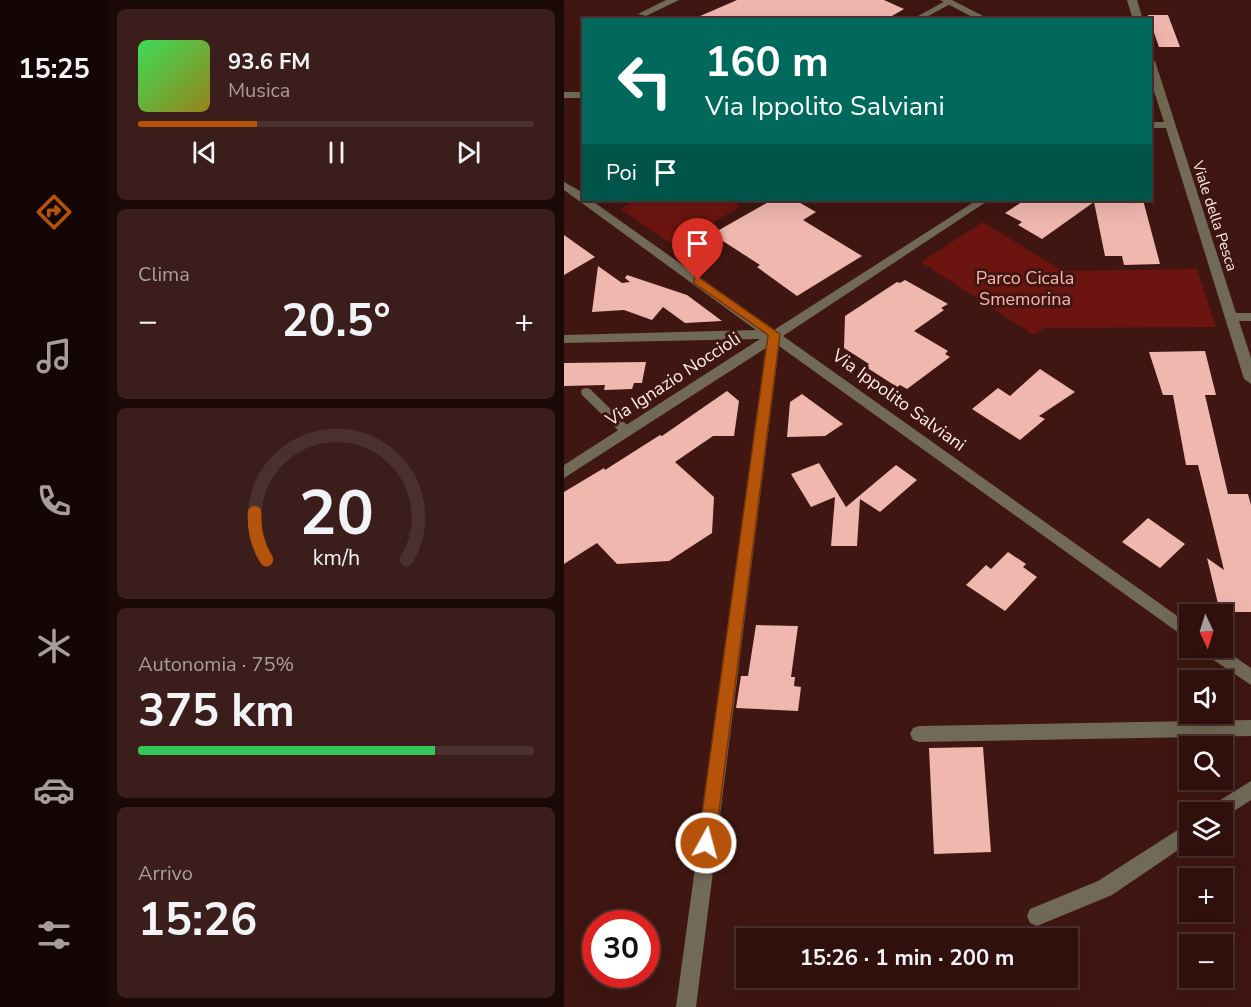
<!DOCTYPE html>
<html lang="it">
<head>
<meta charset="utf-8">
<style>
	:root { --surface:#2f100d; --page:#3b1e1b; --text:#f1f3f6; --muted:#a79d9d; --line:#4a302e; --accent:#b45309 }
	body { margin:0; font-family:"Nunito Sans",sans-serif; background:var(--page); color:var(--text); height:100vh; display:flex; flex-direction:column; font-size:22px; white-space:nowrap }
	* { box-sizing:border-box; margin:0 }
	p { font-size:20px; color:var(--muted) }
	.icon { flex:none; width:33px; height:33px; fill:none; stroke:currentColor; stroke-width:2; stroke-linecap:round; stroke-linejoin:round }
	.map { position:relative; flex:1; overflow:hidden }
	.sheet { display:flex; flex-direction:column; gap:9px; padding:9px; background:#1a0907; width:456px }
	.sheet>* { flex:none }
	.banner { position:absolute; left:18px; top:18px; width:570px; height:183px; border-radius:0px; box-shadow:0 6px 24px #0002,0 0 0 2px var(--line); background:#00695c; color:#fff; overflow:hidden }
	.needle { width:39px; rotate:176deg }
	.buttons { position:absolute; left:615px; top:604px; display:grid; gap:12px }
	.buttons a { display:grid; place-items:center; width:54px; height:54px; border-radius:0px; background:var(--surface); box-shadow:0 6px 24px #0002,0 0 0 2px var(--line); font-size:30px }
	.speed { position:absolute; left:18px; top:910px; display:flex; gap:12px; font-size:30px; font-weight:700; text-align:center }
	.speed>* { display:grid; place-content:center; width:78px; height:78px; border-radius:50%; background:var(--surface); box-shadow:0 6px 24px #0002,0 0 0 2px var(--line); line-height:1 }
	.speed .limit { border:9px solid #d22; background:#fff; color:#111 }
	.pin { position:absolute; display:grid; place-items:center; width:51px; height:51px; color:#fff; margin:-62px -26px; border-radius:50% 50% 50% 0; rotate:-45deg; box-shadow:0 0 6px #0007 }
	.pin .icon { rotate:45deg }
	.me { position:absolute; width:66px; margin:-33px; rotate:7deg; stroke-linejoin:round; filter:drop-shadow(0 0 4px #0008) }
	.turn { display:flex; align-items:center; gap:21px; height:126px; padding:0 24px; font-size:27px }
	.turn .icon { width:78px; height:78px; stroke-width:2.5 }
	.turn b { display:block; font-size:42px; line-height:51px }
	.then { display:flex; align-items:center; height:57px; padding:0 24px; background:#0003; gap:12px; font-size:22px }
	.big { font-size:45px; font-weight:700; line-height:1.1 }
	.sheet .widget { flex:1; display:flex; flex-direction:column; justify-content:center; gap:9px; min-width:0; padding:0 21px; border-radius:9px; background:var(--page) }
	.sheet .dial { align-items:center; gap:0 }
	.dial svg { height:156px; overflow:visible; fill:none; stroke:var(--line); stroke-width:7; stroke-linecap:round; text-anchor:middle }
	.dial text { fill:var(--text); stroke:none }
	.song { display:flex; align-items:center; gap:18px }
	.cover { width:72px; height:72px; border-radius:9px; background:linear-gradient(135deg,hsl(130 70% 55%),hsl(50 70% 35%)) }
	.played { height:6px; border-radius:3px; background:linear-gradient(90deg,var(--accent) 30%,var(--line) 30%) }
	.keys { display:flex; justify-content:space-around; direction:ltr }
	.heat { display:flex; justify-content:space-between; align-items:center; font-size:33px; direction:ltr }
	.charge { height:9px; border-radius:4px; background:linear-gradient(90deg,#34c759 75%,var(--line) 0) }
	.trip { position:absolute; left:172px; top:928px; width:342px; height:60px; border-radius:0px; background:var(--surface); box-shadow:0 6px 24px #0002,0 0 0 2px var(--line); font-weight:700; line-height:60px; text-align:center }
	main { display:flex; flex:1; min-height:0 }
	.tabs { display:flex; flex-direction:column; width:108px; justify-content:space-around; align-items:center; background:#130605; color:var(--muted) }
	.tabs .icon { width:42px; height:42px }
	.tabs .current { color:var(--accent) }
	.tabs b { font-size:27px; color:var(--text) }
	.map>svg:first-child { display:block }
	.green { fill:#6c1510 }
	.building { fill:#f0b7af }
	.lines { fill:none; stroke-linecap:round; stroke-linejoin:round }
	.service { fill:#716a57; fill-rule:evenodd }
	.minor { fill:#716a57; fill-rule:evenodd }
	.route { fill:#b45309; stroke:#753606; stroke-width:1.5 }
	.labels { text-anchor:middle; stroke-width:6; stroke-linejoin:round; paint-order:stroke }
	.far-street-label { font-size:15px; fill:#ffedea; stroke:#3f1611 }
	.park-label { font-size:18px; fill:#f8b5ab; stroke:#3f1611 }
	.street-label { font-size:18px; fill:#ffedea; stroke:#3f1611 }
</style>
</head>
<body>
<main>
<nav class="tabs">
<b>15:25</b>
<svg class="icon current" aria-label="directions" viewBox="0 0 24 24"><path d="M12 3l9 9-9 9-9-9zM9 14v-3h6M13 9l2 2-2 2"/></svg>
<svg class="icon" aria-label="music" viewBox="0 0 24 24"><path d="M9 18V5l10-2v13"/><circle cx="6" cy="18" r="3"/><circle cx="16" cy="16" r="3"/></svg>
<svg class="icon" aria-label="phone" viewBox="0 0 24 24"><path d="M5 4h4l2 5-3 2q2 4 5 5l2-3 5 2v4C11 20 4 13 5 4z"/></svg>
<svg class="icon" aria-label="climate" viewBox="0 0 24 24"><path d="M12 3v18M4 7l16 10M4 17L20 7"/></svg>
<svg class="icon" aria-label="car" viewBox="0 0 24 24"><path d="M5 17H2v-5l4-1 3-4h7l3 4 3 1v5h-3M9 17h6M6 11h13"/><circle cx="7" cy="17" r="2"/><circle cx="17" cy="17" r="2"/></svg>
<svg class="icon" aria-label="filters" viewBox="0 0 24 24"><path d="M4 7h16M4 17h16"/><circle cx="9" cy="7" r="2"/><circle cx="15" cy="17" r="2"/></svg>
</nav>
<section class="sheet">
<div class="widget">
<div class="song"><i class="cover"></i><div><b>93.6 FM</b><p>Musica</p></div></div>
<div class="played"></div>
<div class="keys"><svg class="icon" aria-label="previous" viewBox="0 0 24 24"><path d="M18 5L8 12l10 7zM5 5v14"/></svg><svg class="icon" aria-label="pause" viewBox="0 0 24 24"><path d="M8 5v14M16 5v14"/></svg><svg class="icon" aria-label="next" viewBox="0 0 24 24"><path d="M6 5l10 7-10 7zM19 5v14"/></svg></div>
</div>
<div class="widget"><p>Clima</p>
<div class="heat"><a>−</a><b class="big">20.5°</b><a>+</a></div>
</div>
<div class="widget dial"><svg viewBox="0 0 100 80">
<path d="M14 69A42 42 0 1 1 86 69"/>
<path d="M14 69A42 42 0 0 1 8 45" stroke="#b45309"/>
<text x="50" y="56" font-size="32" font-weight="700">20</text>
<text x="50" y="72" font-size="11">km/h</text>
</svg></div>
<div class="widget"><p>Autonomia · 75%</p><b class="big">375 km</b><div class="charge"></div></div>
<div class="widget"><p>Arrivo</p><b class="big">15:26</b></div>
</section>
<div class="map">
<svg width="687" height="1007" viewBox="0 0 687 1007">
	<rect width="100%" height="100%" fill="#3f1611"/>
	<path class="green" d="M 74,200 L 165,200 L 176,207 L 109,245 L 56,209 Z
		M 419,222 L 499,271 L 633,269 L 652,327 L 480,328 L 470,335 L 357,262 Z"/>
	<path class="building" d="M 173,0 L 320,0 L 340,9 L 321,20 L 127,20 Z
		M 584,15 L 604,15 L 616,47 L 595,47 Z
		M 208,200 L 231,200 L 252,212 L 239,220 L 298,256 L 233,296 L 193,267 L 196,265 L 148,234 Z
		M 461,200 L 579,200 L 596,264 L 560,265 L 558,256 L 541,256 L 530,202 L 478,239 L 454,225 L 458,222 L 441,213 Z
		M 0,235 L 31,257 L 0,275 Z
		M 34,266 L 58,283 L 66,282 L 61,278 L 63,275 L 123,295 L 158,321 L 121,323 L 99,307 L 88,320 L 60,310 L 28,312 Z
		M 341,280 L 384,304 L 377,308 L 380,310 L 350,331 L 384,351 L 381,354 L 386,357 L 343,389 L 336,385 L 333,387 L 302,367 L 305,364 L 280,348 L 281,316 L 333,282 L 336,283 Z
		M 641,351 L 652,395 L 641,395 L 664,494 L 684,494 L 687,505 L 687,612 L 656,612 L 643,558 L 660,570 L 634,465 L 622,465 L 609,395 L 599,395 L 585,352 Z
		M 82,362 L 78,383 L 70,383 L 68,389 L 40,390 L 41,385 L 0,386 L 0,363 Z
		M 476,369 L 511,392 L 475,416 L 481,419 L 456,440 L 408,409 L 434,388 L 446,396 Z
		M 163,391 L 175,401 L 170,436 L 149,436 L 111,462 L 150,497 L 148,533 L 105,561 L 53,564 L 33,543 L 0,564 L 0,492 L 40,468 L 41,470 L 96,435 L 98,436 Z
		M 238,394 L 279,424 L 261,436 L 223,437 L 226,402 Z
		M 255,463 L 282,507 L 332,465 L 353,480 L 316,512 L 296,499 L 293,546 L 267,546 L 271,497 L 247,507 L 227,474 Z
		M 584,518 L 621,544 L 596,568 L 558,542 Z
		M 444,552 L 462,564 L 459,567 L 473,577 L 441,611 L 402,585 L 422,565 L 427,569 Z
		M 192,625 L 234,626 L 227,677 L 231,677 L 230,686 L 237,687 L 234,711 L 172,708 L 177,676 L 184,676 Z
		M 419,747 L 427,852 L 370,854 L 365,748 Z"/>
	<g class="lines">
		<path class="service" d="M 383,0 L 390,2 L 357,20 L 347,20 Z
			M 22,388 L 26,389 L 66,428 L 68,431 L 66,434 L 58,434 L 18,395 L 17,392 L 18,389 Z"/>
		<path class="minor" d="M 102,0 L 115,0 L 82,16 L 74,14 Z
			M 376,0 L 388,0 L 427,20 L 414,20 Z
			M 563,0 L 573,0 L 579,20 L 569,20 Z
			M 586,58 L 591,61 L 672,313 L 687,313 L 687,321 L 675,321 L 687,358 L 687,384 L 680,379 L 602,128 L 586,128 L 586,122 L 600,122 L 586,79 Z
			M 0,92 L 20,92 L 20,98 L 0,98 Z
			M 0,182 L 20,193 L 20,200 L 27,200 L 210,330 L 413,200 L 425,200 L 219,336 L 626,625 L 626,641 L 215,346 L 132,1007 L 112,1007 L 202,348 L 0,478 L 0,465 L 196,339 L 0,343 L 0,335 L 192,330 L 0,190 Z
			M 637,648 L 658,648 L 687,668 L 687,685 L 639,653 Z
			M 687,720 L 687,736 L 355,742 L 349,740 L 346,734 L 349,728 L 355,726 Z
			M 687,781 L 687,800 L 658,819 L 658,813 L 643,813 L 645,807 Z
			M 626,822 L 626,842 L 548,895 L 473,926 L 466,923 L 463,916 L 466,909 L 534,881 Z"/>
	</g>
	<path class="route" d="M 134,277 L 216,334 L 151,843 L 148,849 L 142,851 L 136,849 L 134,843 L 204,335 L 130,283 L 130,278 Z"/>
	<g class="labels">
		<g class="far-street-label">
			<text transform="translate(651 216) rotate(72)" y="5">Viale della Pesca</text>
		</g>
		<g class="park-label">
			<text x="461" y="284">Parco Cicala<tspan x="461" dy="21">Smemorina</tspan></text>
		</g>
		<g class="street-label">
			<text transform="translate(109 379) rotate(-33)" y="6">Via Ignazio Noccioli</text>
			<text transform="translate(335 400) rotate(36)" y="6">Via Ippolito Salviani</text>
		</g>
	</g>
</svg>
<div class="buttons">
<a><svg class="needle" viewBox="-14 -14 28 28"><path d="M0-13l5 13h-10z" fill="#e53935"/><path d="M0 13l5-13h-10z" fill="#a79d9d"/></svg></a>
<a><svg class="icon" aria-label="sound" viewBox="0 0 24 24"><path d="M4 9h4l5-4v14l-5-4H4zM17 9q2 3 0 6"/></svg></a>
<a><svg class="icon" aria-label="search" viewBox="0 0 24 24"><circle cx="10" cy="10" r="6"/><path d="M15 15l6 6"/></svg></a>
<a><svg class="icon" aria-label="layers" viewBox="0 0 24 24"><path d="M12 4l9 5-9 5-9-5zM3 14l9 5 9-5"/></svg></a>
<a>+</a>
<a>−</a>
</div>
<div class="speed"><div class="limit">30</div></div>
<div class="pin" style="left:134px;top:280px;background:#d93025"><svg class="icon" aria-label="arrive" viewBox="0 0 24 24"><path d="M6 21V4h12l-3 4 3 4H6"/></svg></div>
<svg class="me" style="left:142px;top:843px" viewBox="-20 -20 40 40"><circle r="17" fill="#b45309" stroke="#fff" stroke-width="3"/><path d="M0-11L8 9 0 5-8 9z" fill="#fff"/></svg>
<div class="trip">15:26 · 1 min · 200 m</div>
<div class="banner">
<div class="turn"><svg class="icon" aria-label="left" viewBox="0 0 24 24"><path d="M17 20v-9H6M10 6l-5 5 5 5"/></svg><div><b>160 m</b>Via Ippolito Salviani</div></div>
<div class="then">Poi<svg class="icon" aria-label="arrive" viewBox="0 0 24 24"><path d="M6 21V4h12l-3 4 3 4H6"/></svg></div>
</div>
</div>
</main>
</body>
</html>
